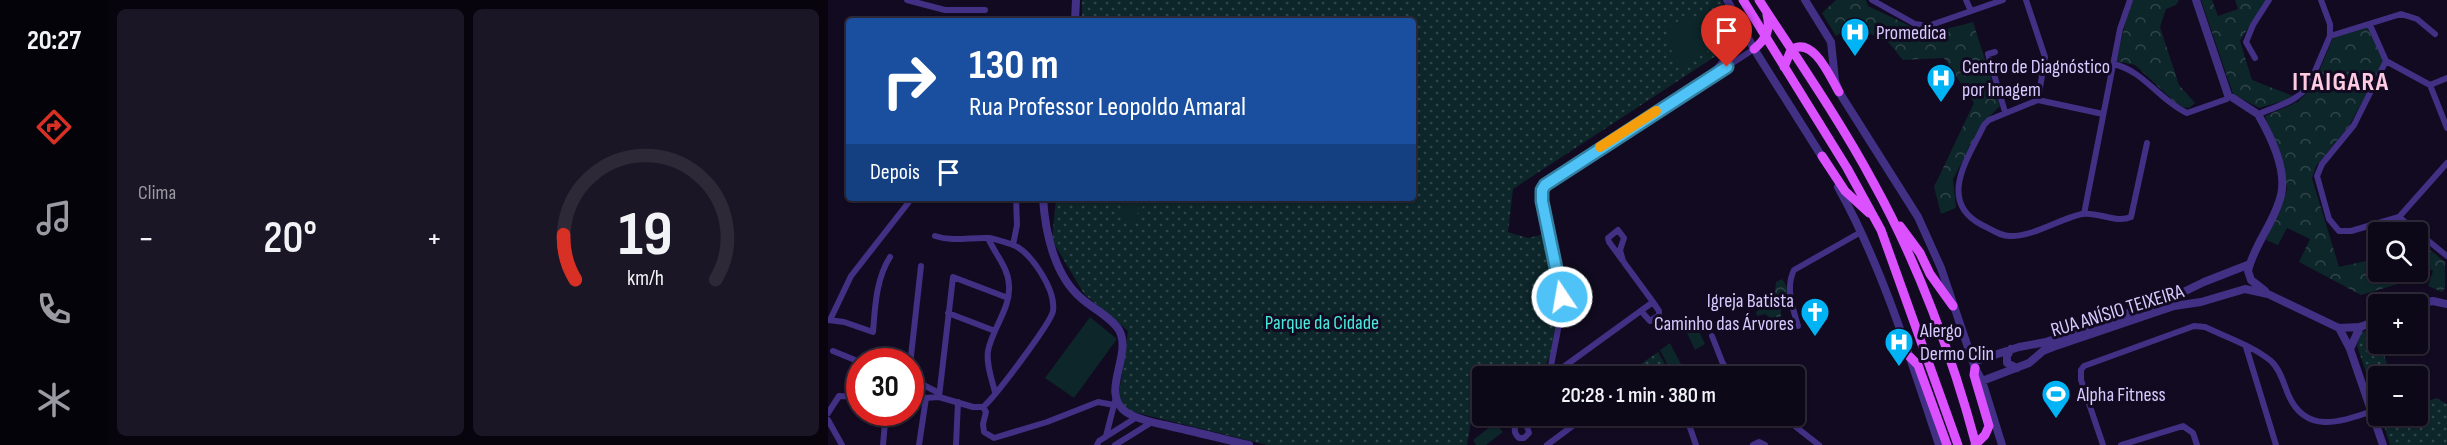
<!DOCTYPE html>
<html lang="pt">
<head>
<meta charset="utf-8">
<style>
	:root { --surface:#0d0818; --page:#1b1625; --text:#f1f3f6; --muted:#9a9aa2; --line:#2d2937; --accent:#d93025 }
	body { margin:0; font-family:"Sofia Sans Condensed",sans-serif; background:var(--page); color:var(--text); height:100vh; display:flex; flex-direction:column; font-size:22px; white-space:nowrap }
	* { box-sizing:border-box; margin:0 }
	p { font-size:20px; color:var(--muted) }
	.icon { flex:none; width:33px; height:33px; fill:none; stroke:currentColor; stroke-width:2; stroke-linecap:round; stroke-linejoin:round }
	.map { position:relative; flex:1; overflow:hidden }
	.drawer { display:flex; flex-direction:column; gap:9px; padding:9px; background:#07040d; width:720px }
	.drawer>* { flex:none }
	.hud { position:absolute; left:18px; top:18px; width:570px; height:183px; border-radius:6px; box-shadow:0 2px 4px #0004,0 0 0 2px var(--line); background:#1a4fa0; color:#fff; overflow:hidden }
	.buttons { position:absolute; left:1540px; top:222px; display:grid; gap:12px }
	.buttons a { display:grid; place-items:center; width:60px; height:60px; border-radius:6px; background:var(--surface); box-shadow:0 2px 4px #0004,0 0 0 2px var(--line); font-size:30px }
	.speed { position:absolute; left:18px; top:348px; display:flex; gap:12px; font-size:30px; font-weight:700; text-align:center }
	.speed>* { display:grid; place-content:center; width:78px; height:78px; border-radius:50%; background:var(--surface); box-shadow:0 2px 4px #0004,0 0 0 2px var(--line); line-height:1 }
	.speed .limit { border:9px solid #d22; background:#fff; color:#111 }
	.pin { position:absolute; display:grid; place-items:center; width:51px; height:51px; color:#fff; margin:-62px -26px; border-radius:50% 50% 50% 0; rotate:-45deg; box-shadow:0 0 6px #0007 }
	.pin .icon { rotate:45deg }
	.me { position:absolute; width:66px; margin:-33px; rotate:348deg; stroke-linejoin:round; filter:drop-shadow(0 0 4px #0008) }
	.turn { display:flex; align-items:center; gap:21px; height:126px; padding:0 24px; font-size:27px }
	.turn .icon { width:78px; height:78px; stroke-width:2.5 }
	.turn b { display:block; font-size:42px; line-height:51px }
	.then { display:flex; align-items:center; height:57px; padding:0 24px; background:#0003; gap:12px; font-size:22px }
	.big { font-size:45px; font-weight:600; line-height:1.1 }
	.drawer .card { flex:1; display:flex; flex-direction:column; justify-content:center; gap:9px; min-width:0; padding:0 21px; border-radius:9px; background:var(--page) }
	.drawer .dial { align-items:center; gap:0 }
	.dial svg { height:156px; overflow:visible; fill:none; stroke:var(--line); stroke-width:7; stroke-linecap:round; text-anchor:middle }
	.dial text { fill:var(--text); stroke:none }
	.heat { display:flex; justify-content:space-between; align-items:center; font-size:33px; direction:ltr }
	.drawer .tiles { flex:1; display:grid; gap:9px; grid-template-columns:repeat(2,1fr) }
	.trip { position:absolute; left:644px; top:366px; width:333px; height:60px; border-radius:6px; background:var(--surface); box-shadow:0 2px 4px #0004,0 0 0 2px var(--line); font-weight:600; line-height:60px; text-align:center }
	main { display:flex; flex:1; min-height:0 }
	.menu { display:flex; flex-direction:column; width:108px; justify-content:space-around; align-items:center; background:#05030a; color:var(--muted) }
	.menu .icon { width:42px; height:42px }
	.menu .current { color:var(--accent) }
	.menu b { font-size:27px; color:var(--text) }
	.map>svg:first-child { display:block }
	.forest { fill:url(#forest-crowns) }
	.park { fill:url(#park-dots) }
	.pitch { fill:#0d262a }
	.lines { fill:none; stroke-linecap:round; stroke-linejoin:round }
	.minor { stroke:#413084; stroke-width:6 }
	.tertiary { stroke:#413084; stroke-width:8 }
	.primary { stroke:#db50ff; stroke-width:9 }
	.route-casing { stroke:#337fa1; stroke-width:15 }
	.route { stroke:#4fc3f7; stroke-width:10 }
	.slow { stroke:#f59e0b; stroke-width:10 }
	.labels { text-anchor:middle; stroke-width:6; stroke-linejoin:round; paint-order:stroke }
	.poi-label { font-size:20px; fill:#d8c9ff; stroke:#110a20; text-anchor:start }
	.street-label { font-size:20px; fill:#d8c9ff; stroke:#110a20 }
	.park-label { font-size:20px; fill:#49ebde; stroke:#110a20 }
	.district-label { font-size:26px; font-weight:bold; letter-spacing:1.5px; fill:#ffcbe3; stroke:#110a20 }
</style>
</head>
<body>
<main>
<nav class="menu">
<b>20:27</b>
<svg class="icon current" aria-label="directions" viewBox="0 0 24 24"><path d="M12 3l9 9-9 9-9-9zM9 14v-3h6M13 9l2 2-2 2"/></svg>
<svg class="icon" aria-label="music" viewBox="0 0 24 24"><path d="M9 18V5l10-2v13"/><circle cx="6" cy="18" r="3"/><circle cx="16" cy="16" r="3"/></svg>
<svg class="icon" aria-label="phone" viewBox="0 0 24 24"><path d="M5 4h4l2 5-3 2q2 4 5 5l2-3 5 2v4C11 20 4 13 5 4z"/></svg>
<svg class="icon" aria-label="climate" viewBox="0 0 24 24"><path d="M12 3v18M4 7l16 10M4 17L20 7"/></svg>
</nav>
<section class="drawer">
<div class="tiles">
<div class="card"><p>Clima</p>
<div class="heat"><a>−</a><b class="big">20°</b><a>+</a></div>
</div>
<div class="card dial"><svg viewBox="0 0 100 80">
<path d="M14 69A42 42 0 1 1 86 69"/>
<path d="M14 69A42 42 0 0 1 8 46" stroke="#d93025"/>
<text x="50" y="56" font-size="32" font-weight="700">19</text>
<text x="50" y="72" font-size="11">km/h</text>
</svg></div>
</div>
</section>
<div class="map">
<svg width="1619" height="445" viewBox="0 0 1619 445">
	<defs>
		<pattern id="forest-crowns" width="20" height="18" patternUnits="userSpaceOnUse" patternTransform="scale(1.5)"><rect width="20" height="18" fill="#0d262a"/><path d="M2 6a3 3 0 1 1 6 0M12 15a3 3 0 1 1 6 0" fill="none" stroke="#30444a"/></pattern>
		<pattern id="park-dots" width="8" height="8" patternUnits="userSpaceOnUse" patternTransform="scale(1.5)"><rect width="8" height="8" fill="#0d262a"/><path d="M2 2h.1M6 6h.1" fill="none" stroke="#30444a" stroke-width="1.8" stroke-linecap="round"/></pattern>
	</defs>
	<rect width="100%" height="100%" fill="#110a20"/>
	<path class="forest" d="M 1008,0 L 1038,0 L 1040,6 L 1099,34 L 1145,22 L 1172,106 L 1155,123 L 1125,179 L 1128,208 L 1113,214 L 1106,187 L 1146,103 L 1116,58 L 1075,60 L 1061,43 L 1025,25 L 1008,36 L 994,13 Z
		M 1305,0 L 1351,0 L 1348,5 L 1338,9 L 1332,27 L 1351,85 L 1367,103 L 1361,108 L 1352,107 L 1307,65 L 1288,61 L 1300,12 Z
		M 1373,0 L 1384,0 L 1390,16 L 1410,9 L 1407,0 L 1438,0 L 1412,41 L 1424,80 L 1468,97 L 1431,108 L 1405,94 Z
		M 1539,25 L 1557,60 L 1521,126 L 1488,166 L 1484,178 L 1511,267 L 1551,258 L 1551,272 L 1579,272 L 1573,283 L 1533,295 L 1471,262 L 1482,239 L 1459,228 L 1450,245 L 1438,240 L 1459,190 L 1457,173 L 1437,116 L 1470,102 L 1485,86 L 1505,38 Z
		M 1590,240 L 1617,262 L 1617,288 L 1614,292 L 1600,286 L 1605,271 L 1594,265 L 1590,267 Z
		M 954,279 C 966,294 954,299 953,311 C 952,314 954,317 953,321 L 947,320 L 946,330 L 941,331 L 937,327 L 941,317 L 937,314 L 929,316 L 928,312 L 946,299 L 948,282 Z"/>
	<path class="park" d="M 254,0 L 893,0 C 906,20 909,28 897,50 L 685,189 L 680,232 L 700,238 L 717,234 C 726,284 742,332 711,376 L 651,376 L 639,445 L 439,445 L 289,408 L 300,331 L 256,294 L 224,240 L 228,198 L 585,198 L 585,21 L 254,21 Z
		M 1547,327 L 1563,376 L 1551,376 L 1551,410 L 1529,346 L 1532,333 Z
		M 830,352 L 844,376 L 819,373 L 810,366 Z
		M 1608,398 L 1619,404 L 1619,445 L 1562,445 L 1553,416 L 1590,416 L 1590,405 Z"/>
	<path class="pitch" d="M 880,6 L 896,33 L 877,54 L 848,68 L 838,29 L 859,16 L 865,19 Z
		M 303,198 L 309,198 L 317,204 L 302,223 L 291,214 Z
		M 262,317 L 289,339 L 246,398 L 217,378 Z
		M 868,325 L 877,344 L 867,350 L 858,331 Z
		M 842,343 L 854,366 L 843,372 L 832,350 Z
		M 667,423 L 675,432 L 658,445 L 648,445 L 645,440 Z"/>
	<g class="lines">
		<path class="minor" d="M 79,0 L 117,10 L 157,10
			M 1044,0 L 1087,24 L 1100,26 L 1175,0
			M 1138,0 L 1143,11
			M 1198,0 L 1217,57 L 1210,100
			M 1493,0 L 1502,24 L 1502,36
			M 1542,25 L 1558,61 L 1602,85 L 1619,128
			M 1167,52 L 1160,54 L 1177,112
			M 1427,58 L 1418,42 L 1425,25 L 1441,0
			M 1558,61 L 1526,125 L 1494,164 L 1489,176 L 1501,219 L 1511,231 L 1523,231 L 1571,217
			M 1285,64 C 1315,70 1332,101 1359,113 L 1399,99
			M 885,73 L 907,46 L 913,23
			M 1602,85 L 1619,78
			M 1210,100 L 1161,120 L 1156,125 C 1141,157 1108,201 1154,225 C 1163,229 1173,237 1183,236 C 1207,236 1231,219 1254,214 C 1269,211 1288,224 1303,217 L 1319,143
			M 1210,100 L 1275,114
			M 1433,113 C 1452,105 1468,102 1481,85 L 1502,36 L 1573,14 L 1589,19 L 1607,34
			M 1256,214 L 1292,29 L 1302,0
			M 1571,217 L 1619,163
			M 1571,217 L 1619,256
			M 160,238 C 167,254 180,267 181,285 C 183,308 164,329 160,351 C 158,364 164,380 167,392
			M 185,245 L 189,225 L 188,198
			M 813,311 L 822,321 L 831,315 L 831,311 L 825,302
			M 120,313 L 167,331
			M 0,320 L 16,322 L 45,332 C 47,307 48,279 62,257
			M 2,320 L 23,276 L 84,198
			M 970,326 C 965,308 957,288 966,270 L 1033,232
			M 884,336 L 895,364 L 905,376
			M 1418,347 L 1448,445
			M 5,351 L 32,362
			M 82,365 L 93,266
			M 721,376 L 735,304 L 714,202 L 714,190 L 717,185 L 926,49
			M 723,376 L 825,302 L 781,242 L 780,238 L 790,230 L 796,238 L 792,250 L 795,261
			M 815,376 L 827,376
			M 82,378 L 111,393
			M 111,397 L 125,277 L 180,298
			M 82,399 L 111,397 L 145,407 L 155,407 C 166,398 223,323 225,311 C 228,290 203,251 183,244 C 176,242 168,239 161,238 C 143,237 125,242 107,236
			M 155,407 L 158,412 L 155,424 L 156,432 L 166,438 L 219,422 L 270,402 L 286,405
			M 0,413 L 11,396 L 32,397
			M 858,416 L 868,445
			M 954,416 L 991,445
			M 690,419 C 696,423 700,426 701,433 L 696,438 L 691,438 C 683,431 688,424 692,416
			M 0,420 L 14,445
			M 278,436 L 287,401
			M 55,445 L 58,412
			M 91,445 L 98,398
			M 128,445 L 130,402
			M 269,445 L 271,441 L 309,417
			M 287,445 L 324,422
			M 719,445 L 758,416
			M 925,445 L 931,442 L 937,445
			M 1275,445 L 1253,380 L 1253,370 L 1256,366 L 1366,326 L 1377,327 C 1398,337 1425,346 1443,361 C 1452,369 1456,384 1460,394 C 1477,434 1512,423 1544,411
			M 1293,445 L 1355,426 L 1365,433 L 1369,445"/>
		<path class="tertiary" d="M 899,0 L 926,49 L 996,160
			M 977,0 L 1003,42 L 1007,80 L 1011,92 L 1090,217 L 1113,268 L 1147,368 L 1154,381 L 1174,445
			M 1368,0 L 1400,95
			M 247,21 L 248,0
			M 1405,98 L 1428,113
			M 1431,116 C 1443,137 1459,170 1453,195 C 1447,222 1426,244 1420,271 L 1423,280 L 1437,291
			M 1010,187 C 1055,268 1082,358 1111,445
			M 215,198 C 217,231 226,275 253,298 C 264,308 283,317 291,330 C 305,355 271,393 298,412 C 310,420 328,423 341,426 C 368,432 395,439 421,445
			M 1589,304 L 1605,301 L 1619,304
			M 1511,328 L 1522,349 L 1555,445
			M 1183,349 L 1179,356 L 1179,363 L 1189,368
			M 1522,349 L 1532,327
			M 1145,362 L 1191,347 L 1218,342 L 1343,298 L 1376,282 L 1422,264
			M 1154,381 L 1201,363 L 1215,351 L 1225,347 L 1346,306 L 1373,302 L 1417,289 L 1440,294 L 1511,328 L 1532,327 L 1551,320"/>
		<path class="primary" d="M 915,0 L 1019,168 L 1053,230 L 1130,445
			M 931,0 C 970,60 1011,119 1045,182 C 1089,261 1125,358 1148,445
			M 926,49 C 938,39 943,30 939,15
			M 956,67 L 963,50 C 985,35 1002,77 1011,92
			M 994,156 L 1017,191 L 1041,213
			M 1072,226 L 1092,253 L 1102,274 L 1125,306
			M 1082,357 L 1090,365 L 1119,445
			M 1147,368 L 1146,375 L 1161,426 L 1157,435 L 1147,445"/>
	</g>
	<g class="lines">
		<g class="route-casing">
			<path id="route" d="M 734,297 L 714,201 L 714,190 L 717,185 L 899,67"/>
		</g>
		<use href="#route" class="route"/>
		<path class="slow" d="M 772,147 L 828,111"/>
	</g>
	<defs>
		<g id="hospital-pin" transform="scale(1.5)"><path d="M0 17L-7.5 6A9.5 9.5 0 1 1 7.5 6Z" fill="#00b3f4" stroke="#110a20"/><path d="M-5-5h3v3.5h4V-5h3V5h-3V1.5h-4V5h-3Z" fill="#fff"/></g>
		<g id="church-pin" transform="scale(1.5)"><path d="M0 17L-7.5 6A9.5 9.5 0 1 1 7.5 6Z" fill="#00b3f4" stroke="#110a20"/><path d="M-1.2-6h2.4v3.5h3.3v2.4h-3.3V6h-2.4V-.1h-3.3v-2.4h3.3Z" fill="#fff"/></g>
		<g id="stadium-pin" transform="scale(1.5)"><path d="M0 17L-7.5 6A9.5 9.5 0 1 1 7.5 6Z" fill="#00b3f4" stroke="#110a20"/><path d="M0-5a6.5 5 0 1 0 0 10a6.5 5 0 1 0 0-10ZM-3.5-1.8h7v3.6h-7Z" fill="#fff"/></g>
	</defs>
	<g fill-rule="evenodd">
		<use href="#hospital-pin" x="1027" y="32"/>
		<use href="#hospital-pin" x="1113" y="78"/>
		<use href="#church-pin" x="987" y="312"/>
		<use href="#hospital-pin" x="1071" y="342"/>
		<use href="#stadium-pin" x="1228" y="394"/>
	</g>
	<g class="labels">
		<g class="poi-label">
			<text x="1048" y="39">Promedica</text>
			<text x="1134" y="73">Centro de Diagnóstico<tspan x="1134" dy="23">por Imagem</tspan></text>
			<text x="966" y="307" text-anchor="end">Igreja Batista<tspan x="966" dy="23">Caminho das Árvores</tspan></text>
			<text x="1092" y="337">Alergo<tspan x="1092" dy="23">Dermo Clin</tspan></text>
			<text x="1249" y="401">Alpha Fitness</text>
		</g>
		<g class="street-label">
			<text transform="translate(1289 310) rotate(-17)" y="7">RUA ANÍSIO TEIXEIRA</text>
		</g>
		<g class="park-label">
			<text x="494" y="329">Parque da Cidade</text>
		</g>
		<g class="district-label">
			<text x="1513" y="90">ITAIGARA</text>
		</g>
	</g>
</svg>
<div class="buttons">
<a><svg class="icon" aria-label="search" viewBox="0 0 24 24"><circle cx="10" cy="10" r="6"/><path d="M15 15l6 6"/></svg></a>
<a>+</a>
<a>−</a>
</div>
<div class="speed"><div class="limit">30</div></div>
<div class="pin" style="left:899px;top:67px;background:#d93025"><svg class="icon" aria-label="arrive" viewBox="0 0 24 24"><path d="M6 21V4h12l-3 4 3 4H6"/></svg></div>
<svg class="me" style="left:734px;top:297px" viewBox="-20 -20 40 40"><circle r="17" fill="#4fc3f7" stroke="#fff" stroke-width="3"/><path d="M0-11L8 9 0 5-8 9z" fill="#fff"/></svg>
<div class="trip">20:28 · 1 min · 380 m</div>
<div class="hud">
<div class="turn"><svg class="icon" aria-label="right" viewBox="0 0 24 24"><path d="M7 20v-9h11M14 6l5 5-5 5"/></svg><div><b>130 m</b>Rua Professor Leopoldo Amaral</div></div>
<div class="then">Depois<svg class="icon" aria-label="arrive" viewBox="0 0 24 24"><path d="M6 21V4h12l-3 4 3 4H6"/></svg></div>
</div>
</div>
</main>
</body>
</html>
